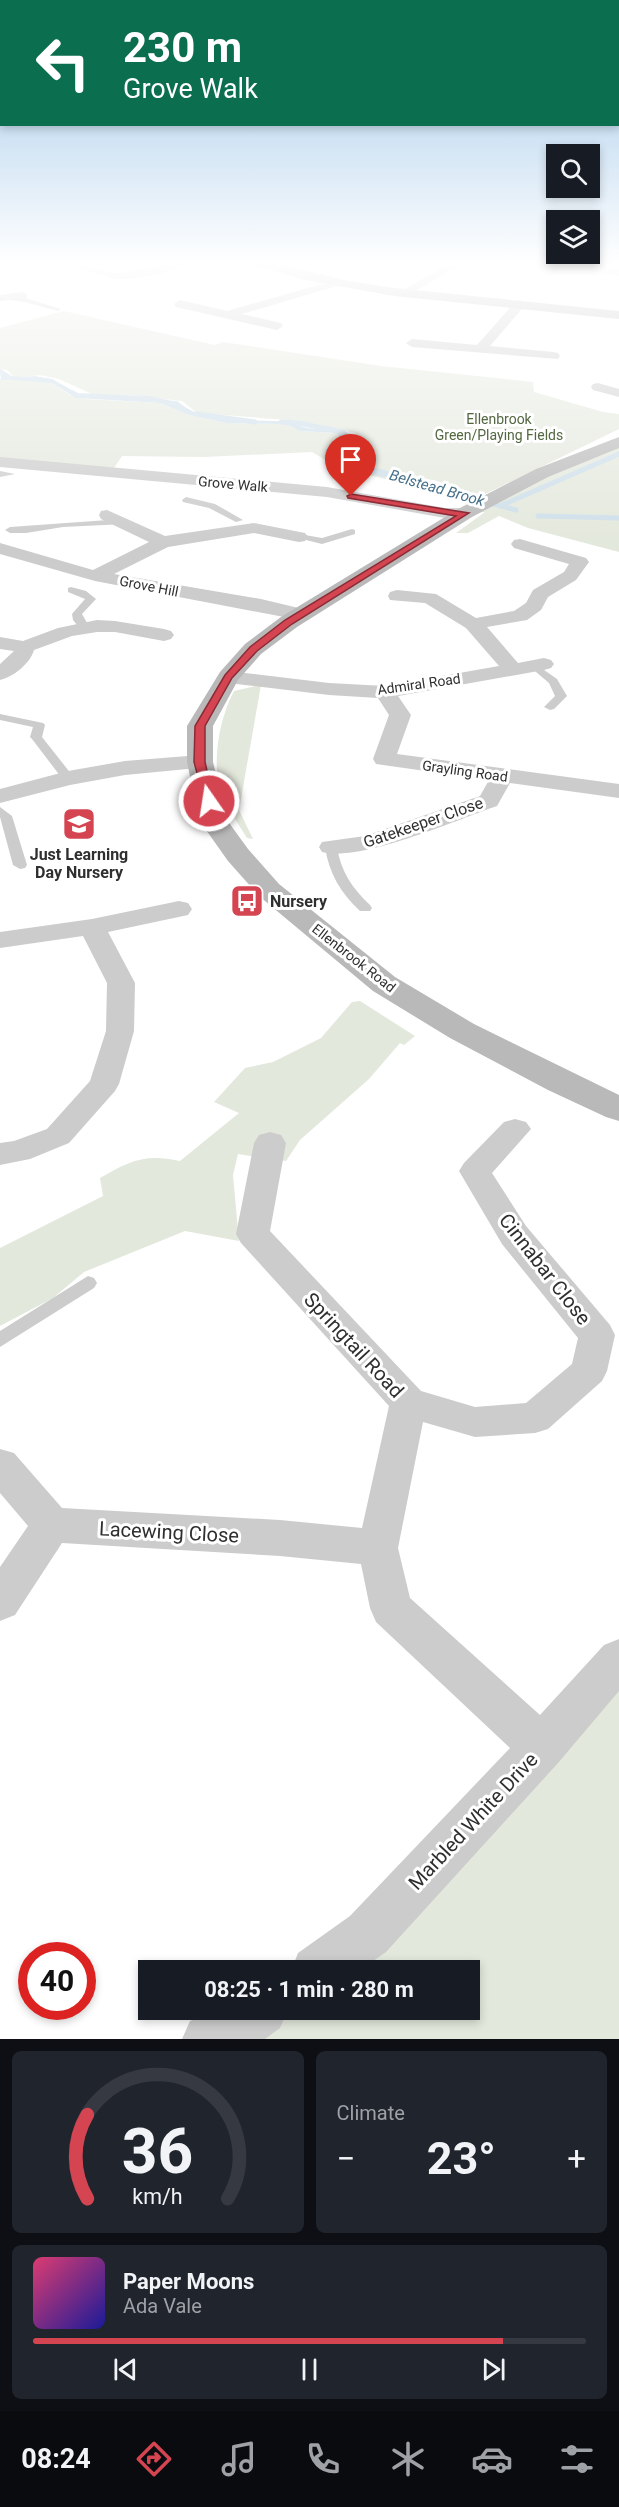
<!DOCTYPE html>
<html lang="en">
<head>
<meta charset="utf-8">
<style>
	:root { --surface:#171b24; --page:#20242c; --text:#f1f3f6; --muted:#9ea1a6; --line:#363941; --accent:#d44451 }
	body { margin:0; font-family:Roboto,sans-serif; background:var(--page); color:var(--text); height:100vh; display:flex; flex-direction:column; font-size:22px; white-space:nowrap }
	* { box-sizing:border-box; margin:0 }
	p { font-size:20px; color:var(--muted) }
	.icon { flex:none; width:33px; height:33px; fill:none; stroke:currentColor; stroke-width:2; stroke-linecap:round; stroke-linejoin:round }
	.map { position:relative; height:2039px; overflow:hidden }
	.side { display:flex; flex-direction:column; gap:12px; padding:12px; background:#0d0f14; flex:1 }
	.side>* { flex:none }
	.hud { position:absolute; left:0px; top:0px; width:620px; height:126px; box-shadow:0 3px 9px #0003; background:#0b6e4f; color:#fff; overflow:hidden }
	.buttons { position:absolute; left:546px; top:144px; display:grid; gap:12px }
	.buttons a { display:grid; place-items:center; width:54px; height:54px; border-radius:0px; background:var(--surface); box-shadow:0 3px 9px #0003; font-size:30px }
	.speed { position:absolute; left:18px; top:1942px; display:flex; gap:12px; font-size:30px; font-weight:700; text-align:center }
	.speed>* { display:grid; place-content:center; width:78px; height:78px; border-radius:50%; background:var(--surface); box-shadow:0 3px 9px #0003; line-height:1 }
	.speed .limit { border:9px solid #d22; background:#fff; color:#111 }
	.pin { position:absolute; display:grid; place-items:center; width:51px; height:51px; color:#fff; margin:-62px -26px; border-radius:50% 50% 50% 0; rotate:-45deg; box-shadow:0 0 6px #0007 }
	.pin .icon { rotate:45deg }
	.me { position:absolute; width:66px; margin:-33px; rotate:347deg; stroke-linejoin:round; filter:drop-shadow(0 0 4px #0008) }
	.turn { display:flex; align-items:center; gap:21px; height:126px; padding:0 24px; font-size:27px }
	.turn .icon { width:78px; height:78px; stroke-width:2.5 }
	.turn b { display:block; font-size:42px; line-height:51px }
	.big { font-size:45px; font-weight:700; line-height:1.1 }
	.side .tile { flex:1; display:flex; flex-direction:column; justify-content:center; gap:9px; min-width:0; padding:0 21px; border-radius:9px; background:var(--page) }
	.side .dial { align-items:center; gap:0 }
	.dial svg { height:156px; overflow:visible; fill:none; stroke:var(--line); stroke-width:7; stroke-linecap:round; text-anchor:middle }
	.dial text { fill:var(--text); stroke:none }
	.song { display:flex; align-items:center; gap:18px }
	.cover { width:72px; height:72px; border-radius:9px; background:linear-gradient(135deg,hsl(340 70% 55%),hsl(240 70% 35%)) }
	.played { height:6px; border-radius:3px; background:linear-gradient(90deg,var(--accent) 85%,var(--line) 85%) }
	.keys { display:flex; justify-content:space-around; direction:ltr }
	.heat { display:flex; justify-content:space-between; align-items:center; font-size:33px; direction:ltr }
	.side .tiles { flex:1; display:grid; gap:12px; grid-template-columns:1fr 1fr }
	.tile:last-child { grid-column:span 2 }
	.trip { position:absolute; left:138px; top:1960px; width:342px; height:60px; border-radius:0px; background:var(--surface); box-shadow:0 3px 9px #0003; font-weight:700; line-height:60px; text-align:center }
	.menu { display:flex; height:96px; justify-content:space-around; align-items:center; background:#090b0e; color:var(--muted) }
	.menu .icon { width:42px; height:42px }
	.menu .active { color:var(--accent) }
	.menu b { font-size:27px; color:var(--text) }
	.map>svg:first-child { display:block }
	.green { fill:#e3e8dc }
	.water { fill:#cddee9 }
	.lines { fill:none; stroke-linecap:round; stroke-linejoin:round }
	.stream-far1 { stroke:#cddee9; stroke-width:4 }
	.stream { stroke:#cddee9; stroke-width:5 }
	.lane { fill:#ccc; fill-rule:evenodd }
	.street { fill:#ccc; fill-rule:evenodd }
	.secondary { fill:#b9b9b9; fill-rule:evenodd }
	.route { fill:#d44451; stroke:#8a2c35; stroke-width:1.5 }
	.labels { text-anchor:middle; stroke-width:6; stroke-linejoin:round; paint-order:stroke }
	.far-park-label { font-size:14px; fill:#536741; stroke:#fff }
	.far-street-label { font-size:14px; fill:#2f2f2f; stroke:#fff }
	.far-water-label { font-size:15px; font-style:italic; fill:#45708a; stroke:#fff }
	.street-label { font-size:16px; fill:#2f2f2f; stroke:#fff }
	.poi-label { font-size:16px; font-weight:bold; fill:#2f2f2f; stroke:#fff }
	.near-street-label { font-size:20px; fill:#2f2f2f; stroke:#fff }
</style>
</head>
<body>
<div class="map">
<svg width="619" height="2039" viewBox="0 0 619 2039">
	<rect width="100%" height="100%" fill="#fff"/>
	<path class="green" d="M 64,311 L 215,345 L 223,342 L 381,366 L 533,382 L 534,392 L 603,412 L 619,414 L 619,429 L 481,496 L 434,480 L 389,475 L 356,457 L 356,433 L 301,421 L 197,413 L 182,401 L 130,395 L 94,395 L 59,379 L 40,375 L 15,378 L 7,370 L 0,369 L 0,328 Z
		M 0,379 L 40,379 L 48,381 L 70,395 L 86,399 L 160,403 L 189,415 L 226,423 L 280,424 L 291,426 L 299,431 L 336,433 L 339,436 L 324,451 L 342,465 L 437,488 L 461,498 L 456,501 L 410,485 L 339,468 L 312,452 L 204,457 L 122,456 L 114,468 L 0,460 Z
		M 619,444 L 619,552 L 528,528 L 499,516 L 468,533 L 456,533 L 485,512 L 465,513 Z
		M 261,685 L 239,810 L 253,839 L 247,838 C 239,825 229,811 223,797 C 210,766 219,719 234,691 Z
		M 360,1001 L 415,1036 L 404,1045 L 400,1043 L 369,1079 L 300,1140 L 286,1161 L 238,1154 L 233,1175 L 239,1241 L 185,1231 L 84,1272 L 53,1298 L 0,1326 L 0,1248 L 103,1196 L 100,1178 C 129,1161 145,1153 180,1161 L 239,1113 L 214,1102 L 245,1068 L 273,1062 L 321,1038 L 352,1002 Z
		M 619,1659 L 619,2039 L 208,2039 L 262,2010 L 470,2010 L 470,1971 L 316,1971 Z"/>
	<path class="water" d="M 0,371 L 10,378 L 35,376 L 52,379 L 81,395 L 177,401 C 209,428 251,418 290,422 C 296,423 301,427 307,428 C 321,430 341,426 352,436 L 342,444 L 337,451 C 345,472 408,476 429,481 C 444,485 459,491 474,496 L 467,500 L 437,488 L 379,476 L 331,462 L 324,451 L 339,436 L 336,433 L 299,431 L 291,426 L 280,424 L 226,423 L 189,415 L 160,403 L 76,398 L 48,381 L 40,379 L 1,380 Z"/>
	<g class="lines">
		<path class="stream-far1" d="M 0,371 L 11,378 L 52,381
			M 72,392 L 77,395 L 148,398 L 168,402"/>
		<path class="stream" d="M 197,414 L 255,422
			M 281,422 L 299,423 L 343,432 L 340,449 L 347,463 L 389,474
			M 459,495 L 516,510
			M 500,506 L 619,454
			M 538,516 L 619,518"/>
		<path class="lane" d="M 58,263 L 65,263 L 62,265 Z
			M 79,265 L 112,274 L 113,275 L 110,277 L 77,268 Z
			M 4,296 L 25,298 L 61,309 L 58,311 L 25,302 L 2,299 Z
			M 0,471 L 15,474 L 0,477 Z
			M 186,497 L 215,504 L 243,520 L 236,522 L 209,508 L 183,502 L 182,500 Z
			M 122,519 L 125,520 L 125,524 L 63,527 L 26,533 L 10,533 L 5,530 L 10,527 Z
			M 352,529 L 355,530 L 355,534 L 322,544 L 294,537 L 299,534 L 322,538 Z
			M 71,587 L 86,591 L 96,599 L 82,614 L 90,628 L 89,630 L 81,630 L 73,620 L 72,614 L 85,599 L 68,592 L 68,588 Z
			M 534,663 L 557,679 L 567,696 L 554,709 L 550,710 L 544,707 L 555,696 L 549,683 L 529,666 Z
			M 0,714 L 43,723 L 45,725 L 42,737 L 72,775 L 72,781 L 64,781 L 32,739 L 30,737 L 33,727 L 0,720 Z
			M 0,807 L 12,816 L 27,865 L 25,868 L 20,869 L 13,865 L 0,817 Z
			M 331,843 L 337,847 C 341,872 352,888 370,905 L 372,908 L 370,911 L 360,911 C 341,893 329,874 325,847 Z
			M 88,1276 L 94,1278 L 97,1283 L 94,1288 L 0,1347 L 0,1331 Z"/>
		<path class="street" d="M 172,263 L 186,263 C 174,274 117,285 104,275 L 110,272 L 117,274 Z
			M 451,263 L 464,263 L 406,296 L 402,297 L 396,294 Z
			M 611,269 L 619,270 L 619,276 L 607,274 L 605,272 Z
			M 336,280 L 342,283 L 340,285 L 242,314 L 281,323 L 283,326 L 277,330 L 176,307 L 174,304 L 180,300 L 227,311 Z
			M 23,292 L 27,294 L 27,298 L 0,301 L 0,295 Z
			M 520,300 L 526,304 L 490,346 L 553,352 L 558,353 L 560,356 L 558,359 L 412,347 L 406,343 L 412,339 L 477,345 L 516,301 Z
			M 598,383 L 619,389 L 619,397 L 593,390 L 591,387 L 593,384 Z
			M 0,457 L 327,487 L 445,508 L 465,508 L 473,513 L 465,518 L 445,518 L 327,497 L 0,467 Z
			M 107,510 L 165,536 L 254,523 L 305,533 L 308,537 L 305,541 L 299,542 L 254,533 L 168,547 L 114,574 L 261,599 L 307,610 L 310,614 L 307,618 L 300,620 L 95,581 L 0,554 L 0,543 L 93,570 L 149,542 L 101,519 L 99,515 L 101,511 Z
			M 520,539 L 586,558 L 589,562 L 576,580 L 548,597 L 541,610 L 527,620 L 487,627 L 518,663 L 544,658 L 551,660 L 554,664 L 551,668 L 544,670 L 398,696 L 411,715 L 397,754 L 619,784 L 619,798 L 510,783 L 497,806 C 456,820 362,862 322,852 L 319,847 L 322,842 L 365,836 L 480,796 L 489,780 L 376,764 L 373,759 L 389,715 L 378,698 L 329,695 L 228,683 L 221,681 L 218,677 L 221,673 L 228,671 L 329,683 L 385,686 L 499,666 L 466,628 L 425,603 L 390,600 L 388,596 L 390,592 L 397,590 L 436,594 L 476,618 L 514,611 L 526,603 L 533,590 L 564,572 L 569,564 L 514,548 L 511,544 L 514,540 Z
			M 97,620 L 115,621 L 164,629 L 171,631 L 174,635 L 171,639 L 164,641 L 115,632 L 97,632 L 72,636 L 34,650 C 30,664 13,677 0,680 L 0,664 L 14,651 L 0,649 L 0,637 L 23,641 L 58,628 Z
			M 200,755 L 208,757 L 211,762 L 208,767 L 125,775 L 70,785 L 0,803 L 0,789 L 68,771 L 125,761 Z
			M 179,901 L 188,903 L 192,909 L 188,915 L 108,932 L 135,983 L 134,1031 L 119,1084 L 115,1091 L 69,1143 L 30,1159 L 0,1165 L 0,1143 L 14,1141 L 47,1129 L 90,1081 L 106,1031 L 107,983 L 83,936 L 0,948 L 0,932 L 92,919 Z
			M 515,1119 L 526,1122 L 531,1129 L 492,1173 L 526,1226 L 610,1325 L 615,1335 L 607,1371 L 602,1381 L 548,1429 L 535,1433 L 475,1437 L 423,1422 L 398,1548 L 410,1598 L 540,1715 L 604,1645 L 619,1639 L 619,1691 L 558,1763 L 386,1952 L 359,1971 L 291,1971 L 298,1953 L 350,1916 L 510,1748 L 376,1622 L 370,1608 L 361,1564 L 280,1556 L 62,1543 L 15,1615 L 0,1621 L 0,1567 L 28,1526 L 0,1493 L 0,1449 L 14,1453 L 62,1508 L 280,1520 L 362,1528 L 389,1406 L 241,1243 L 236,1234 L 254,1143 L 259,1135 L 270,1132 L 281,1135 L 286,1143 L 270,1231 L 421,1391 L 475,1407 L 526,1403 L 572,1364 L 578,1338 L 502,1244 L 459,1171 L 464,1163 L 504,1122 Z
			M 218,2010 L 288,2010 L 280,2028 L 265,2039 L 182,2039 L 190,2021 Z"/>
		<path class="secondary" d="M 255,263 L 275,263 L 349,281 L 394,288 L 619,311 L 619,319 L 394,296 L 305,280 L 257,266 Z
			M 619,437 L 619,448 L 548,477 L 472,517 L 297,627 L 261,654 L 238,680 L 213,726 L 213,762 L 227,820 L 248,849 L 279,884 L 395,977 L 474,1024 L 619,1095 L 619,1121 L 606,1117 L 548,1090 L 450,1038 L 373,991 L 259,896 L 228,861 L 199,820 L 187,762 L 187,726 L 220,672 L 245,644 L 281,617 L 458,509 L 536,469 Z"/>
	</g>
	<linearGradient id="sky" x2="0" y2="1"><stop stop-color="#9dc5e8"/><stop offset="0.48" stop-color="#fff"/><stop offset="1" stop-color="#fff" stop-opacity="0"/></linearGradient>
	<rect width="619" height="548" fill="url(#sky)"/>
	<path class="route" d="M 351,494 L 469,513 L 292,624 L 257,651 L 232,678 L 205,726 L 205,762 L 214,801 L 209,804 L 205,803 L 194,762 L 195,726 L 225,675 L 250,647 L 285,620 L 456,516 L 348,498 L 347,496 Z"/>
	<defs>
		<g id="school-square" transform="scale(1.725)"><rect x="-9" y="-9" width="18" height="18" rx="4" fill="#d44451" stroke="#fff"/><path d="M0-5L7-2L0 1L-7-2ZM-4 1L0 2.5L4 1V4Q0 6-4 4Z" fill="#fff"/></g>
		<g id="bus-square" transform="scale(1.725)"><rect x="-9" y="-9" width="18" height="18" rx="4" fill="#d44451" stroke="#fff"/><path d="M-5-6H5V4H4V6H2V4H-2V6H-4V4H-5ZM-3.5-4V0h7V-4ZM-3.5 1.2v1.5H-2V1.2ZM2 1.2v1.5H3.5V1.2Z" fill="#fff"/></g>
	</defs>
	<g fill-rule="evenodd">
		<use href="#school-square" x="79" y="824"/>
		<use href="#bus-square" x="247" y="901"/>
	</g>
	<g class="labels">
		<g class="far-park-label">
			<text x="499" y="424">Ellenbrook<tspan x="499" dy="16">Green/Playing Fields</tspan></text>
		</g>
		<g class="far-street-label">
			<text transform="translate(233 484) rotate(5)" y="5">Grove Walk</text>
			<text transform="translate(149 586) rotate(11)" y="5">Grove Hill</text>
			<text transform="translate(419 684) rotate(-8)" y="5">Admiral Road</text>
			<text transform="translate(465 771) rotate(8)" y="5">Grayling Road</text>
			<text transform="translate(354 958) rotate(38)" y="5">Ellenbrook Road</text>
		</g>
		<g class="far-water-label">
			<text transform="translate(437 488) rotate(16)" y="5">Belstead Brook</text>
		</g>
		<g class="street-label">
			<text transform="translate(423 822) rotate(-19)" y="6">Gatekeeper Close</text>
		</g>
		<g class="poi-label">
			<text x="79" y="860">Just Learning<tspan x="79" dy="18">Day Nursery</tspan></text>
			<text x="270" y="907" text-anchor="start">Nursery</text>
		</g>
		<g class="near-street-label">
			<text transform="translate(545 1269) rotate(52)" y="7">Cinnabar Close</text>
			<text transform="translate(354 1345) rotate(47)" y="7">Springtail Road</text>
			<text transform="translate(169 1532) rotate(3)" y="7">Lacewing Close</text>
			<text transform="translate(473 1821) rotate(-47)" y="7">Marbled White Drive</text>
		</g>
	</g>
</svg>
<div class="buttons">
<a><svg class="icon" aria-label="search" viewBox="0 0 24 24"><circle cx="10" cy="10" r="6"/><path d="M15 15l6 6"/></svg></a>
<a><svg class="icon" aria-label="layers" viewBox="0 0 24 24"><path d="M12 4l9 5-9 5-9-5zM3 14l9 5 9-5"/></svg></a>
</div>
<div class="speed"><div class="limit">40</div></div>
<div class="pin" style="left:351px;top:496px;background:#d93025"><svg class="icon" aria-label="arrive" viewBox="0 0 24 24"><path d="M6 21V4h12l-3 4 3 4H6"/></svg></div>
<svg class="me" style="left:209px;top:801px" viewBox="-20 -20 40 40"><circle r="17" fill="#d44451" stroke="#fff" stroke-width="3"/><path d="M0-11L8 9 0 5-8 9z" fill="#fff"/></svg>
<div class="trip">08:25 · 1 min · 280 m</div>
<div class="hud">
<div class="turn"><svg class="icon" aria-label="left" viewBox="0 0 24 24"><path d="M17 20v-9H6M10 6l-5 5 5 5"/></svg><div><b>230 m</b>Grove Walk</div></div>
</div>
</div>
<section class="side">
<div class="tiles">
<div class="tile dial"><svg viewBox="0 0 100 80">
<path d="M14 69A42 42 0 1 1 86 69"/>
<path d="M14 69A42 42 0 0 1 14 26" stroke="#d44451"/>
<text x="50" y="56" font-size="32" font-weight="700">36</text>
<text x="50" y="72" font-size="11">km/h</text>
</svg></div>
<div class="tile"><p>Climate</p>
<div class="heat"><a>−</a><b class="big">23°</b><a>+</a></div>
</div>
<div class="tile">
<div class="song"><i class="cover"></i><div><b>Paper Moons</b><p>Ada Vale</p></div></div>
<div class="played"></div>
<div class="keys"><svg class="icon" aria-label="previous" viewBox="0 0 24 24"><path d="M18 5L8 12l10 7zM5 5v14"/></svg><svg class="icon" aria-label="pause" viewBox="0 0 24 24"><path d="M8 5v14M16 5v14"/></svg><svg class="icon" aria-label="next" viewBox="0 0 24 24"><path d="M6 5l10 7-10 7zM19 5v14"/></svg></div>
</div>
</div>
</section>
<nav class="menu">
<b>08:24</b>
<svg class="icon active" aria-label="directions" viewBox="0 0 24 24"><path d="M12 3l9 9-9 9-9-9zM9 14v-3h6M13 9l2 2-2 2"/></svg>
<svg class="icon" aria-label="music" viewBox="0 0 24 24"><path d="M9 18V5l10-2v13"/><circle cx="6" cy="18" r="3"/><circle cx="16" cy="16" r="3"/></svg>
<svg class="icon" aria-label="phone" viewBox="0 0 24 24"><path d="M5 4h4l2 5-3 2q2 4 5 5l2-3 5 2v4C11 20 4 13 5 4z"/></svg>
<svg class="icon" aria-label="climate" viewBox="0 0 24 24"><path d="M12 3v18M4 7l16 10M4 17L20 7"/></svg>
<svg class="icon" aria-label="car" viewBox="0 0 24 24"><path d="M5 17H2v-5l4-1 3-4h7l3 4 3 1v5h-3M9 17h6M6 11h13"/><circle cx="7" cy="17" r="2"/><circle cx="17" cy="17" r="2"/></svg>
<svg class="icon" aria-label="filters" viewBox="0 0 24 24"><path d="M4 7h16M4 17h16"/><circle cx="9" cy="7" r="2"/><circle cx="15" cy="17" r="2"/></svg>
</nav>
</body>
</html>
